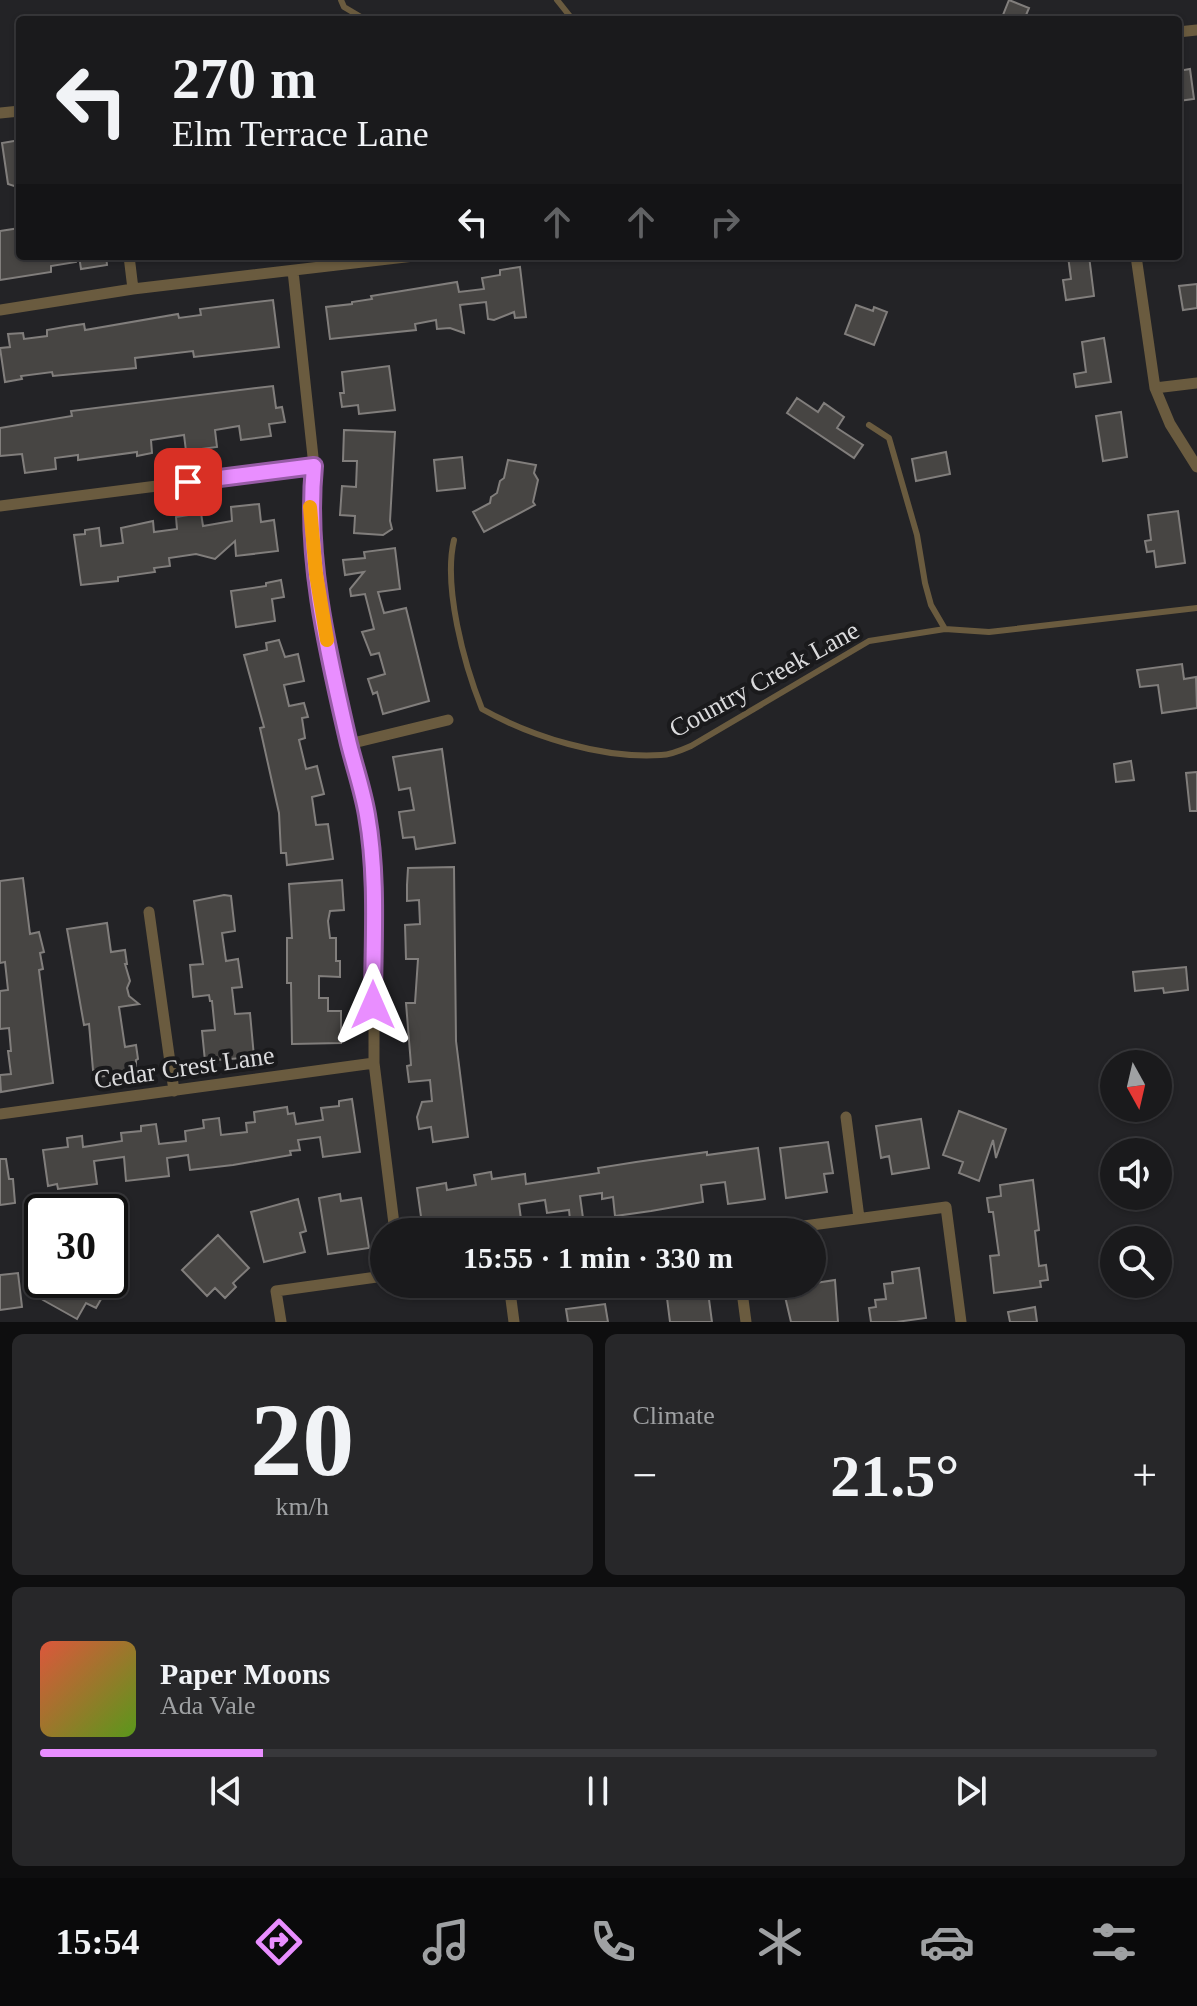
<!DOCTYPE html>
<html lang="en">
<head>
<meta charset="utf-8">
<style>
	:root { --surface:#1a1a1c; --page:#272729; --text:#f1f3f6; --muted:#9fa1a3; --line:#38383b; --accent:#e98eff }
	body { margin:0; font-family:Georgia,serif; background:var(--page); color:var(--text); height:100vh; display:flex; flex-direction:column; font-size:30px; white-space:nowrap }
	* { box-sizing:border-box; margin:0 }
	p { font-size:26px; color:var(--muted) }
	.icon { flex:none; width:44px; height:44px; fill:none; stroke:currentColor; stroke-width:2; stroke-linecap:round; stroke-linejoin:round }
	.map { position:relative; height:1322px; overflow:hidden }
	.panel { display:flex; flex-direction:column; gap:12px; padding:12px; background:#0e0e0f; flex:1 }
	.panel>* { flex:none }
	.banner { position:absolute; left:16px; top:16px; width:1166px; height:244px; border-radius:8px; box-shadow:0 2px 6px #0004,0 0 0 2px var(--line); background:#1a1a1c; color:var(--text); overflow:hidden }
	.needle { width:52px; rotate:172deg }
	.fabs { position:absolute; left:1100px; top:1050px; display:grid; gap:16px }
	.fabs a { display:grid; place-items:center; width:72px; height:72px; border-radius:50%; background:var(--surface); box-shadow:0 2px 6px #0004,0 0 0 2px var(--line); font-size:40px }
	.speed { position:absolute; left:24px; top:1194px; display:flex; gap:16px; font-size:40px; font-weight:700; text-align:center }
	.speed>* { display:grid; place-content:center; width:104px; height:104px; border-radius:50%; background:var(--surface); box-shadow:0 2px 6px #0004,0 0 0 2px var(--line); line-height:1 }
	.speed .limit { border:4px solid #111; border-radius:12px; background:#fff; color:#111 }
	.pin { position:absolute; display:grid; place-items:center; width:68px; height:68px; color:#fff; margin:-34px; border-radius:16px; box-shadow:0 4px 12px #0006 }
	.me { position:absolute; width:88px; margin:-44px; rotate:0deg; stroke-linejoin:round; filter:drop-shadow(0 0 6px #0008) }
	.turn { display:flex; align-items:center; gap:28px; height:168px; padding:0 24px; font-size:36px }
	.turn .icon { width:104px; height:104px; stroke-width:2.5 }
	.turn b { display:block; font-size:56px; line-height:68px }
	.lanes { display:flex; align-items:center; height:76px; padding:0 24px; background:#0003; justify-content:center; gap:40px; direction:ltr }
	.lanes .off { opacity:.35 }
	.big { font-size:60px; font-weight:700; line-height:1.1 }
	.panel .tile { flex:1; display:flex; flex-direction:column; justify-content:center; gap:12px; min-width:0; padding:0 28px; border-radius:12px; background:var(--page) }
	.panel .dial { align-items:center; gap:0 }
	.dial b { font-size:104px; line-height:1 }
	.song { display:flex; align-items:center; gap:24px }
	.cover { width:96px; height:96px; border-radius:12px; background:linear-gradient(135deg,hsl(10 70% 55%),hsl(90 70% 35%)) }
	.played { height:8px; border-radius:4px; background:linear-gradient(90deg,var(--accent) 20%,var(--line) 20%) }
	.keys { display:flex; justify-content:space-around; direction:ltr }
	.heat { display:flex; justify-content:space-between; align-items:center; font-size:44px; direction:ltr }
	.panel .tiles { flex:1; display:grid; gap:12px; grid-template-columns:1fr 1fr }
	.tile:last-child { grid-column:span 2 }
	.trip { position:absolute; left:370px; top:1218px; width:456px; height:80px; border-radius:40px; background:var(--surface); box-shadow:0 2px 6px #0004,0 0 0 2px var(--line); font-weight:700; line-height:80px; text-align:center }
	.tab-bar { display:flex; height:128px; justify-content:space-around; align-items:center; background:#0a0a0b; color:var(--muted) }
	.tab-bar .icon { width:56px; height:56px }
	.tab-bar .on { color:var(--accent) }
	.tab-bar b { font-size:36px; color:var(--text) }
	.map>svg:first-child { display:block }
	.building { fill:#474543; stroke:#817e7c; stroke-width:2 }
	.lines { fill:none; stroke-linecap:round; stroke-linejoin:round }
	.service { stroke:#6a5b3f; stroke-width:6 }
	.minor { stroke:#6a5b3f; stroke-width:11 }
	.route-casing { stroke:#975ca6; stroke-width:20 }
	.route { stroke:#e98eff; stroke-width:14 }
	.slow { stroke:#f59e0b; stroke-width:14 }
	.labels { text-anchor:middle; stroke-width:8; stroke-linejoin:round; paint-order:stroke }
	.street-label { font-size:26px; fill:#dadadc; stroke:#1a1a1c }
</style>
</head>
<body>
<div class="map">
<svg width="1197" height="1322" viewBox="0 0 1197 1322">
	<rect width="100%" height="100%" fill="#232326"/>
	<path class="building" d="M 1009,0 L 1029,8 L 1024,20 L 1001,20 Z
		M 1190,69 L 1194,99 L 1178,101 L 1178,71 Z
		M 20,140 L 20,183 L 14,186 L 8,184 L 2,143 Z
		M 20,228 L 20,256 L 76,256 L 76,262 L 51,266 L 51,272 L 0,280 L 0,231 Z
		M 79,256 L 106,256 L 107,265 L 81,269 Z
		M 1068,256 L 1089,256 L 1094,296 L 1066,300 L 1063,280 L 1071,279 Z
		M 520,267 L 526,317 L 515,318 L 514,312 L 494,320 L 488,319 L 486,302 L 460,305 L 464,333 L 450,328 L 437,329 L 436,320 L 415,324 L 416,330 L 330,339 L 326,307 L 352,304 L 352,302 L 372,299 L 371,296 L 457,282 L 459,292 L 484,289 L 482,278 L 500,275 L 500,270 Z
		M 1197,284 L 1197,308 L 1183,310 L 1179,286 Z
		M 273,300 L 279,347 L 194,357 L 193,351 L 135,358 L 136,368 L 53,376 L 52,372 L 21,376 L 22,379 L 5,382 L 0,348 L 10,347 L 8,334 L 23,333 L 24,339 L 47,336 L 47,330 L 70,326 L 84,324 L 85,330 L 178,314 L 179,318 L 201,315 L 200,309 Z
		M 856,305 L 873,311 L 874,307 L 887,312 L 874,345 L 845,334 Z
		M 1104,338 L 1111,382 L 1076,387 L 1074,374 L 1086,372 L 1082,342 Z
		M 389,366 L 395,410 L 359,414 L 358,405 L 342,407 L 340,393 L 344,393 L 342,372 Z
		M 273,386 L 276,408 L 282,407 L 285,422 L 269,424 L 271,436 L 241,440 L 239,426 L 215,430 L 217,447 L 186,451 L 184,435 L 151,440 L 152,453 L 137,456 L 137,452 L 78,460 L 78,455 L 55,458 L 56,469 L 25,473 L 22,454 L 0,456 L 0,428 L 72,416 L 71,411 Z
		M 797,398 L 818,412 L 824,403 L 844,417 L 837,428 L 863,445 L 854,458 L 787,413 Z
		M 1121,412 L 1127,457 L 1103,461 L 1096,416 Z
		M 344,430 L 395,432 L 390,521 L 392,529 L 383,535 L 354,533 L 355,516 L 340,515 L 342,486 L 356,487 L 357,461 L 343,461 Z
		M 946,452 L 950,474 L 916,481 L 912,459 Z
		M 462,457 L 465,488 L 437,491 L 434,460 Z
		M 508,460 L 536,465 L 534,473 L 538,480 L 533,502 L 535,505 L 484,532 L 473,512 L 490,503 L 491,497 L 497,493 L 500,481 L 504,478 Z
		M 259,504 L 261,522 L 274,520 L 278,551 L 236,556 L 235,541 L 215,559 L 196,554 L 169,558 L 170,566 L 154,568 L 155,572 L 118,577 L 118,581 L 81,585 L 74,535 L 85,534 L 85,530 L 99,528 L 101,546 L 123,543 L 121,528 L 153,521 L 154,532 L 177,529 L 176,517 L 201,513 L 203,526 L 232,521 L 231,507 Z
		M 1178,511 L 1185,563 L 1156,567 L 1154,551 L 1147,552 L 1145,541 L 1151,540 L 1148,515 Z
		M 395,548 L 400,589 L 378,592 L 384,613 L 406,608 L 429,701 L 383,714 L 377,692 L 373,694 L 368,679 L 385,674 L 379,653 L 371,655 L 362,632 L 374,629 L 365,594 L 351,596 L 350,589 L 364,572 L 345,575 L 343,560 L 365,558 L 364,552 Z
		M 281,580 L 284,597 L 272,599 L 275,621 L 236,627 L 231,591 L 266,586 L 266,583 Z
		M 279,640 L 285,657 L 298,654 L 304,681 L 284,685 L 289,706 L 304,703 L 308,717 L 302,718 L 305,738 L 299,740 L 306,769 L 317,766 L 324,794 L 312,797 L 316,825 L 328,824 L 333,859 L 287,865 L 286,853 L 281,853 L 279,813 L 260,728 L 264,727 L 244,655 L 267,650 L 266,643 Z
		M 1182,664 L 1184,679 L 1196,677 L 1197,708 L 1162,713 L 1158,685 L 1140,687 L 1137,670 Z
		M 442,749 L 455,843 L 416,849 L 414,837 L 403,838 L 399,812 L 414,810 L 410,788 L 399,790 L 393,757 Z
		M 1131,761 L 1134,780 L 1116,782 L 1114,764 Z
		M 1197,772 L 1197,811 L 1190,811 L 1186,773 Z
		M 454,867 L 456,1041 L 468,1137 L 433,1142 L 431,1127 L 419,1129 L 417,1117 L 422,1102 L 432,1101 L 430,1080 L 409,1082 L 407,1066 L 411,1065 L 406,1003 L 415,1003 L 418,959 L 406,959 L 405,925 L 420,924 L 419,900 L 407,901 L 407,885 L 408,868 Z
		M 23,878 L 30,934 L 39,932 L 44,952 L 40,953 L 43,969 L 39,970 L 53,1083 L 1,1092 L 0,1075 L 11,1074 L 8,1051 L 11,1051 L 9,1028 L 0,1029 L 0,991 L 8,990 L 5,962 L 0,963 L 0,881 Z
		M 342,880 L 344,910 L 330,911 L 328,921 L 330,938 L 336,938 L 336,961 L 340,961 L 340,977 L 319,976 L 319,998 L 328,998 L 328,1011 L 341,1011 L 341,1043 L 292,1044 L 291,983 L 287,983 L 287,938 L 292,938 L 289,884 Z
		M 224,895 L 231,896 L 235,931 L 222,933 L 226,961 L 238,959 L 242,987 L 232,988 L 235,1014 L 250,1013 L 254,1057 L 205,1061 L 202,1031 L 215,1030 L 212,1001 L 210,1001 L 209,995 L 193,997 L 190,965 L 203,964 L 194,901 Z
		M 107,923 L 111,952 L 125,950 L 127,964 L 125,964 L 130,981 L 127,988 L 129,996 L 139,1004 L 119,1007 L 125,1047 L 136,1045 L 138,1059 L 136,1060 L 136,1072 L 98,1077 L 97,1070 L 93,1070 L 89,1024 L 84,1025 L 67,929 Z
		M 1186,967 L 1188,990 L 1164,993 L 1163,988 L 1135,991 L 1133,972 Z
		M 352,1099 L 360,1152 L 323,1157 L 320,1137 L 298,1140 L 300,1150 L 290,1151 L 291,1155 L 233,1165 L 190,1170 L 188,1155 L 167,1158 L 169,1176 L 126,1181 L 124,1157 L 94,1161 L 97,1184 L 58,1189 L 57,1184 L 48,1186 L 43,1150 L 68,1147 L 67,1138 L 82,1136 L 83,1147 L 122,1141 L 121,1133 L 141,1131 L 141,1126 L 156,1124 L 159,1144 L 186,1141 L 185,1131 L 204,1128 L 203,1120 L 219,1118 L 221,1135 L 247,1132 L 246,1123 L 255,1122 L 254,1112 L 287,1107 L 288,1114 L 294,1113 L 296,1124 L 323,1120 L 321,1108 L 339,1106 L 339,1101 Z
		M 959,1111 L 1006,1129 L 996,1158 L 993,1140 L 979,1181 L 959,1173 L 963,1162 L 943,1155 Z
		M 921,1119 L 929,1168 L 892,1174 L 889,1156 L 881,1158 L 876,1126 Z
		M 828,1142 L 833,1173 L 824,1174 L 827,1192 L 786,1198 L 780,1148 Z
		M 758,1148 L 765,1199 L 728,1204 L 725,1182 L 701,1185 L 703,1202 L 651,1211 L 615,1216 L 613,1197 L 602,1199 L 602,1193 L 580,1196 L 583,1218 L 570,1220 L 569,1210 L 547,1213 L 545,1200 L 519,1204 L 521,1219 L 505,1221 L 504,1217 L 471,1221 L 472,1224 L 448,1228 L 448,1232 L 433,1232 L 431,1223 L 422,1224 L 417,1188 L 446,1183 L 447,1190 L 476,1185 L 474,1175 L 491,1172 L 492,1179 L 525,1174 L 526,1184 L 599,1173 L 598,1168 L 636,1162 L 707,1152 L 707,1155 Z
		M 0,1159 L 6,1159 L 9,1179 L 13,1179 L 15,1203 L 0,1205 Z
		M 1033,1180 L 1039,1230 L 1035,1231 L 1039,1266 L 1046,1265 L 1048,1280 L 1040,1281 L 1041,1287 L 994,1293 L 990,1256 L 999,1255 L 993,1212 L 989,1212 L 987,1198 L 1001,1196 L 1000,1185 Z
		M 340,1194 L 341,1201 L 361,1198 L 369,1248 L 328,1254 L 319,1198 Z
		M 298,1199 L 306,1231 L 300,1233 L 305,1252 L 264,1262 L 251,1212 Z
		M 218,1235 L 249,1268 L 233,1283 L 236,1287 L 225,1298 L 215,1288 L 207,1296 L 182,1270 Z
		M 919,1268 L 926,1318 L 896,1322 L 871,1322 L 869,1308 L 876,1307 L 875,1300 L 886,1299 L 884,1284 L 893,1283 L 892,1272 Z
		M 18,1273 L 22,1307 L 0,1310 L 0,1275 Z
		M 55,1280 L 112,1280 L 96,1308 L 86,1303 L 77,1319 L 43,1300 Z
		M 835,1280 L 838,1322 L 791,1322 L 783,1288 Z
		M 708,1292 L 712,1322 L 670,1322 L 667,1298 Z
		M 605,1304 L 608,1322 L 568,1322 L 566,1309 Z
		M 1035,1307 L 1037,1322 L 1010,1322 L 1008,1312 Z"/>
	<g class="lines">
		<path class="service" d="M 341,0 L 344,7 L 366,20
			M 557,0 L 573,20
			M 869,425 L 889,438 L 917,535 L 925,583 L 931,605 L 945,629
			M 454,540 C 443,587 464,664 482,709 C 532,737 603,759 661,755 C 671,755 682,750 691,746 L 869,641 L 945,629 L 989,632 L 1197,608"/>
		<path class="minor" d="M 1178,32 L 1197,30
			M 0,113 L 20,111
			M 129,256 L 133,289
			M 1136,256 L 1155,388 L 1170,424 L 1197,467
			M 293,271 L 314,466 L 310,507 L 316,574 L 326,637 L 367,816 L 374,884 L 374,1063 L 395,1232
			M 0,310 L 133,289 L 414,256
			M 1155,388 L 1197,383
			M 0,506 L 314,466
			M 349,744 L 448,720
			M 149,912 L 174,1091
			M 0,1114 L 374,1063
			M 846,1117 L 859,1218
			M 759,1232 L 946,1207 L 961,1322
			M 509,1284 L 514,1322
			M 741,1284 L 746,1322
			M 281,1322 L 276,1291 L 384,1276"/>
	</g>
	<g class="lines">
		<g class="route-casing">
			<path id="route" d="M 188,482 L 314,466 C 305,559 328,653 349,744 C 355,768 363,791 367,815 C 378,878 373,942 373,1005"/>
		</g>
		<use href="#route" class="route"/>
		<path class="slow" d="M 310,507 L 316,574 L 327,640"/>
	</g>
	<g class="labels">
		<g class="street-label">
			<text transform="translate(764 679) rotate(-29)" y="9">Country Creek Lane</text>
			<text transform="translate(184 1067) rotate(-8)" y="9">Cedar Crest Lane</text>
		</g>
	</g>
</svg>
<div class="fabs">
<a><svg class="needle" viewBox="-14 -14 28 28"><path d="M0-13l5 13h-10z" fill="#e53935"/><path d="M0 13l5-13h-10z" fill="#9fa1a3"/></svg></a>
<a><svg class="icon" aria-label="sound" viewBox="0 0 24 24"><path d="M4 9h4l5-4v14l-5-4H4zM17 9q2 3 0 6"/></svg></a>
<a><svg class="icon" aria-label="search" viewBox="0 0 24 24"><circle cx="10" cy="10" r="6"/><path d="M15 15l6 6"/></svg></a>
</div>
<div class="speed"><div class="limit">30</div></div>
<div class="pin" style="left:188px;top:482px;background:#d93025"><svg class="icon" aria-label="arrive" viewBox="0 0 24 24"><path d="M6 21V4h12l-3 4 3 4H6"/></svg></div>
<svg class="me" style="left:373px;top:1005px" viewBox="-20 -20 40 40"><path d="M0-17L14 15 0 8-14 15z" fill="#e98eff" stroke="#fff" stroke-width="4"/></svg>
<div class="trip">15:55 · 1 min · 330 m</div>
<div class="banner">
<div class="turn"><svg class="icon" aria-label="left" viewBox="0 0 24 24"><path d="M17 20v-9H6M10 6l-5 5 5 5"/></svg><div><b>270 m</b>Elm Terrace Lane</div></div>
<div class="lanes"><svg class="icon" aria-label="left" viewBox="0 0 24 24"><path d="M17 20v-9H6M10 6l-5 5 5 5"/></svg><svg class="icon off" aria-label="ahead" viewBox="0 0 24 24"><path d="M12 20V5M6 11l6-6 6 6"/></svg><svg class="icon off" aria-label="ahead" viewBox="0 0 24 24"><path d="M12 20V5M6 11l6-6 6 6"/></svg><svg class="icon off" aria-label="right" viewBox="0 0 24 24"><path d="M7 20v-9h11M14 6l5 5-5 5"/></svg></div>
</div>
</div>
<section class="panel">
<div class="tiles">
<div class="tile dial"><b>20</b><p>km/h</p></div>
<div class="tile"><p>Climate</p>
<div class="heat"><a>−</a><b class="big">21.5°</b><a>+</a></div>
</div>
<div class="tile">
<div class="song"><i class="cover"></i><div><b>Paper Moons</b><p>Ada Vale</p></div></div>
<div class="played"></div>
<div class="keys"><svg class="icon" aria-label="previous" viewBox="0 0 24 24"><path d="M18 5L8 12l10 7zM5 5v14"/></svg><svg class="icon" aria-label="pause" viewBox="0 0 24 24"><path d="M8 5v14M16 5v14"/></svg><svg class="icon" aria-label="next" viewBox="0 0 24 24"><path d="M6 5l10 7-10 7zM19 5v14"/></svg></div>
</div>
</div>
</section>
<nav class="tab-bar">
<b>15:54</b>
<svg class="icon on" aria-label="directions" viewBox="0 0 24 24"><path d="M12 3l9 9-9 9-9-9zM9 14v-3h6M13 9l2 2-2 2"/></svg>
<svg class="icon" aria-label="music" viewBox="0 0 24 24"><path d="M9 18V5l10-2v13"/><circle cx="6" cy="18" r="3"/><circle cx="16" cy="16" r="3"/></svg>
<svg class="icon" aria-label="phone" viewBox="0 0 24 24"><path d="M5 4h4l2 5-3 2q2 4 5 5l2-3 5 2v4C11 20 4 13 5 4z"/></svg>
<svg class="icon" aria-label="climate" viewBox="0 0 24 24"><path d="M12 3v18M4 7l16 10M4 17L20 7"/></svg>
<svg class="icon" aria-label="car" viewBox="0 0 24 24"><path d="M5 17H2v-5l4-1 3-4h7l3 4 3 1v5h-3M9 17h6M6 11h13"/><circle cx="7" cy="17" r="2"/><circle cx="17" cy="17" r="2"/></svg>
<svg class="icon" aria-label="filters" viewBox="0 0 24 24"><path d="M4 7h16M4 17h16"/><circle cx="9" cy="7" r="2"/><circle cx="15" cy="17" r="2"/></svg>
</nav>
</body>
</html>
